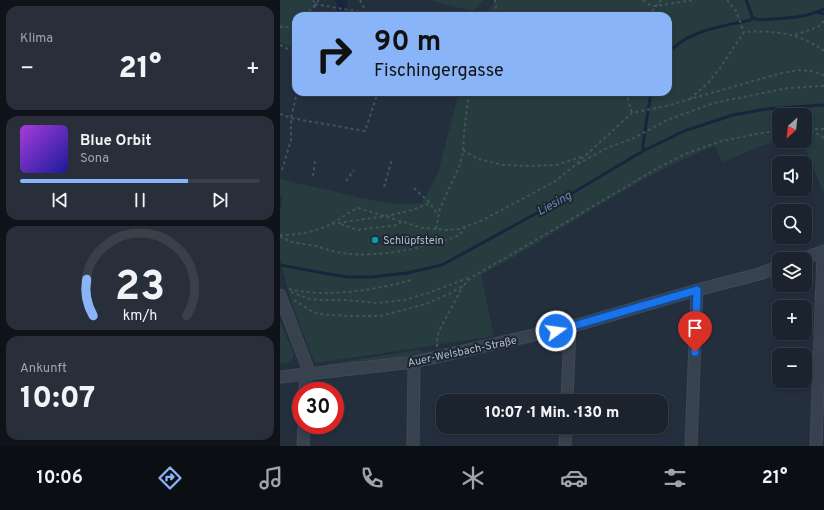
<!DOCTYPE html>
<html lang="de">
<head>
<meta charset="utf-8">
<style>
	:root { --surface:#1b232e; --page:#282f3a; --text:#f1f3f6; --muted:#a0a4aa; --line:#39404a; --accent:#8ab4f8 }
	body { margin:0; font-family:Overpass,sans-serif; background:var(--page); color:var(--text); height:100vh; display:flex; flex-direction:column; font-size:15px; white-space:nowrap }
	* { box-sizing:border-box; margin:0 }
	p { font-size:13px; color:var(--muted) }
	.icon { flex:none; width:22px; height:22px; fill:none; stroke:currentColor; stroke-width:2; stroke-linecap:round; stroke-linejoin:round }
	.map { position:relative; flex:1; overflow:hidden }
	.details { display:flex; flex-direction:column; gap:6px; padding:6px; background:#0f1319; width:280px }
	.details>* { flex:none }
	.guide { position:absolute; left:12px; top:12px; width:380px; height:84px; border-radius:12px; box-shadow:0 2px 6px #0003,0 0 0 1px var(--line); background:#8ab4f8; color:#111; overflow:hidden }
	.needle { width:26px; rotate:207deg }
	.fabs { position:absolute; left:492px; top:108px; display:grid; gap:8px }
	.fabs a { display:grid; place-items:center; width:40px; height:40px; border-radius:8px; background:var(--surface); box-shadow:0 2px 6px #0003,0 0 0 1px var(--line); font-size:20px }
	.speed { position:absolute; left:12px; top:382px; display:flex; gap:8px; font-size:20px; font-weight:700; text-align:center }
	.speed>* { display:grid; place-content:center; width:52px; height:52px; border-radius:50%; background:var(--surface); box-shadow:0 2px 6px #0003,0 0 0 1px var(--line); line-height:1 }
	.speed .limit { border:6px solid #d22; background:#fff; color:#111 }
	.pin { position:absolute; display:grid; place-items:center; width:34px; height:34px; color:#fff; margin:-41px -17px; border-radius:50% 50% 50% 0; rotate:-45deg; box-shadow:0 0 4px #0007 }
	.pin .icon { rotate:45deg }
	.me { position:absolute; width:44px; margin:-22px; rotate:76deg; stroke-linejoin:round; filter:drop-shadow(0 0 3px #0008) }
	.turn { display:flex; align-items:center; gap:14px; height:84px; padding:0 16px; font-size:18px }
	.turn .icon { width:52px; height:52px; stroke-width:2.5 }
	.turn b { display:block; font-size:28px; line-height:34px }
	.big { font-size:30px; font-weight:800; line-height:1.1 }
	.details .widget { flex:1; display:flex; flex-direction:column; justify-content:center; gap:6px; min-width:0; padding:0 14px; border-radius:12px; background:var(--page) }
	.details .dial { align-items:center; gap:0 }
	.dial svg { height:104px; overflow:visible; fill:none; stroke:var(--line); stroke-width:7; stroke-linecap:round; text-anchor:middle }
	.dial text { fill:var(--text); stroke:none }
	.song { display:flex; align-items:center; gap:12px }
	.cover { width:48px; height:48px; border-radius:6px; background:linear-gradient(135deg,hsl(280 70% 55%),hsl(240 70% 35%)) }
	.played { height:4px; border-radius:2px; background:linear-gradient(90deg,var(--accent) 70%,var(--line) 70%) }
	.keys { display:flex; justify-content:space-around; direction:ltr }
	.heat { display:flex; justify-content:space-between; align-items:center; font-size:22px; direction:ltr }
	.trip { position:absolute; left:156px; top:394px; width:232px; height:40px; border-radius:12px; background:var(--surface); box-shadow:0 2px 6px #0003,0 0 0 1px var(--line); font-weight:800; line-height:40px; text-align:center }
	.dock { display:flex; height:64px; justify-content:space-around; align-items:center; background:#0b0e12; color:var(--muted) }
	.dock .icon { width:28px; height:28px }
	.dock .selected { color:var(--accent) }
	.dock b { font-size:18px; color:var(--text) }
	main { display:flex; flex:1; min-height:0 }
	.map>svg:first-child { display:block }
	.green { fill:#263c3f }
	.water { fill:#17263c }
	.lines { fill:none; stroke-linecap:round; stroke-linejoin:round }
	.stream { stroke:#17263c; stroke-width:3 }
	.minor-casing { stroke:#414a57; stroke-width:13 }
	.path { stroke:#3f5557; stroke-width:2; stroke-dasharray:3 3; stroke-linecap:butt }
	.minor { stroke:#38414e; stroke-width:11 }
	.route-casing { stroke:#114b97; stroke-width:10 }
	.route { stroke:#1a73e8; stroke-width:7 }
	.culture-dot { fill:#0f9aa8; stroke:#1d2633; stroke-width:1.5 }
	.labels { text-anchor:middle; stroke-width:4; stroke-linejoin:round; paint-order:stroke }
	.poi-label { font-size:11px; fill:#b4bcc9; stroke:#1d2633; text-anchor:start }
	.street-label { font-size:11px; fill:#b4bcc9; stroke:#1d2633 }
	.water-label { font-size:12px; font-style:italic; fill:#6d86a8; stroke:#1d2633 }
</style>
</head>
<body>
<main>
<section class="details">
<div class="widget"><p>Klima</p>
<div class="heat"><a>−</a><b class="big">21°</b><a>+</a></div>
</div>
<div class="widget">
<div class="song"><i class="cover"></i><div><b>Blue Orbit</b><p>Sona</p></div></div>
<div class="played"></div>
<div class="keys"><svg class="icon" aria-label="previous" viewBox="0 0 24 24"><path d="M18 5L8 12l10 7zM5 5v14"/></svg><svg class="icon" aria-label="pause" viewBox="0 0 24 24"><path d="M8 5v14M16 5v14"/></svg><svg class="icon" aria-label="next" viewBox="0 0 24 24"><path d="M6 5l10 7-10 7zM19 5v14"/></svg></div>
</div>
<div class="widget dial"><svg viewBox="0 0 100 80">
<path d="M14 69A42 42 0 1 1 86 69"/>
<path d="M14 69A42 42 0 0 1 9 41" stroke="#8ab4f8"/>
<text x="50" y="56" font-size="32" font-weight="700">23</text>
<text x="50" y="72" font-size="11">km/h</text>
</svg></div>
<div class="widget"><p>Ankunft</p><b class="big">10:07</b></div>
</section>
<div class="map">
<svg width="544" height="446" viewBox="0 0 544 446">
	<rect width="100%" height="100%" fill="#242f3e"/>
	<path class="green" d="M 0,0 L 31,0 L 32,2 L 32,16 L 16,16 L 16,50 L 0,42 Z
		M 148,0 L 204,0 L 192,11 Z
		M 218,0 L 544,0 L 544,193 L 522,141 L 525,141 L 525,115 L 499,115 L 499,140 L 482,146 L 442,162 L 435,146 C 368,172 310,212 249,248 C 233,258 217,266 201,275 L 214,336 L 37,363 L 34,361 L 11,302 L 0,259 L 0,209 L 1,209 L 2,195 L 0,195 L 0,179 L 86,199 L 116,204 L 142,203 L 158,173 L 179,92 L 388,92 L 388,16 L 201,16 Z
		M 0,322 L 14,354 C 13,362 7,363 0,364 Z
		M 139,350 L 143,353 L 95,362 L 49,367 L 48,364 Z"/>
	<path class="water" d="M 55,0 L 67,0 L 68,12 L 65,16 L 58,16 L 57,13 L 57,5 Z"/>
	<g class="lines">
		<path class="stream" d="M 537,12 L 544,14
			M 473,18 L 479,20 C 502,18 523,19 544,9
			M 388,54 C 407,30 441,27 470,20 L 473,18 L 466,0
			M 363,151 L 363,144 L 371,92
			M 0,265 L 43,273 L 68,277 L 91,277 L 127,273 L 162,265 L 279,201 L 363,151 L 404,131 L 453,115 L 486,109 L 544,105"/>
		<g class="minor-casing">
			<path id="minor" d="M 522,259 L 544,251
				M 0,295 L 27,366 L 25,391
				M 0,377 L 134,362 L 290,327 L 417,290 L 479,274 L 499,267
				M 287,401 L 290,327
				M 23,446 L 24,425
				M 133,446 L 134,362
				M 285,446 L 286,427
				M 411,446 L 417,290
				M 536,446 L 543,252"/>
		</g>
		<path class="path" d="M 33,0 L 35,4 L 34,16
			M 80,0 L 85,10 L 86,16
			M 215,0 L 217,16
			M 363,0 L 370,5 L 375,6 L 414,0
			M 447,0 L 456,11 L 464,32
			M 35,4 L 86,13 L 103,13 L 124,16
			M 25,16 L 39,0
			M 368,16 L 381,0
			M 0,26 L 2,27 L 16,27
			M 515,35 L 538,27 L 544,21
			M 0,45 L 16,53
			M 346,92 L 352,113
			M 410,99 L 428,83 L 440,68 L 464,32 C 493,30 520,33 544,51
			M 0,114 L 11,118 L 85,131 L 98,92
			M 525,129 L 531,130 L 544,138
			M 529,129 L 544,129
			M 183,150 L 198,159 L 223,165 L 250,166 L 276,165 L 304,156
			M 298,164 L 329,147 L 352,139 L 387,120 L 434,103 L 508,88 L 544,86
			M 2,170 L 11,140 L 11,118 L 17,92
			M 33,176 L 35,161
			M 66,181 L 74,170
			M 104,187 L 112,159
			M 134,188 L 150,203 L 158,215
			M 52,224 L 111,215 L 132,210 L 150,203
			M 61,224 L 77,230 L 118,225 L 121,222
			M 156,229 L 160,208 L 179,167 L 183,153 L 184,133 L 189,92
			M 0,235 C 17,235 36,232 51,224 C 61,219 68,212 78,208 L 143,228 L 167,230 L 179,229 L 201,221 L 274,182 L 293,167 L 352,113 L 386,106 L 498,74 L 518,70 L 531,71 L 544,75
			M 0,236 C 10,244 23,243 35,246 C 44,248 53,252 62,253 C 80,256 108,254 126,250 C 135,249 144,245 153,243 C 163,240 181,239 185,227
			M 9,289 C 45,298 97,290 131,280
			M 11,292 L 29,299 L 42,300 L 66,300 L 97,303 L 124,300 L 148,293 L 191,277
			M 14,300 L 33,312 L 40,314 L 67,316 L 100,316 L 146,304 L 171,293 L 184,285 L 192,277 L 227,257 L 376,169 L 405,154 L 442,141 L 487,132 L 499,131
			M 157,347 L 157,338 L 159,331 L 183,286"/>
		<use href="#minor" class="minor"/>
	</g>
	<g class="lines">
		<g class="route-casing">
			<path id="route" d="M 276,331 L 417,290 L 415,352"/>
		</g>
		<use href="#route" class="route"/>
	</g>
	<circle class="culture-dot" cx="95" cy="240" r="4"/>
	<g class="labels">
		<g class="poi-label">
			<text x="103" y="244">Schlüpfstein</text>
		</g>
		<g class="street-label">
			<text transform="translate(182 351) rotate(-12)" y="4">Auer-Welsbach-Straße</text>
		</g>
		<g class="water-label">
			<text transform="translate(274 203) rotate(-29)" y="4">Liesing</text>
		</g>
	</g>
</svg>
<div class="fabs">
<a><svg class="needle" viewBox="-14 -14 28 28"><path d="M0-13l5 13h-10z" fill="#e53935"/><path d="M0 13l5-13h-10z" fill="#a0a4aa"/></svg></a>
<a><svg class="icon" aria-label="sound" viewBox="0 0 24 24"><path d="M4 9h4l5-4v14l-5-4H4zM17 9q2 3 0 6"/></svg></a>
<a><svg class="icon" aria-label="search" viewBox="0 0 24 24"><circle cx="10" cy="10" r="6"/><path d="M15 15l6 6"/></svg></a>
<a><svg class="icon" aria-label="layers" viewBox="0 0 24 24"><path d="M12 4l9 5-9 5-9-5zM3 14l9 5 9-5"/></svg></a>
<a>+</a>
<a>−</a>
</div>
<div class="speed"><div class="limit">30</div></div>
<div class="pin" style="left:415px;top:352px;background:#d93025"><svg class="icon" aria-label="arrive" viewBox="0 0 24 24"><path d="M6 21V4h12l-3 4 3 4H6"/></svg></div>
<svg class="me" style="left:276px;top:331px" viewBox="-20 -20 40 40"><circle r="17" fill="#1a73e8" stroke="#fff" stroke-width="3"/><path d="M0-11L8 9 0 5-8 9z" fill="#fff"/></svg>
<div class="trip">10:07 · 1 Min. · 130 m</div>
<div class="guide">
<div class="turn"><svg class="icon" aria-label="right" viewBox="0 0 24 24"><path d="M7 20v-9h11M14 6l5 5-5 5"/></svg><div><b>90 m</b>Fischingergasse</div></div>
</div>
</div>
</main>
<nav class="dock">
<b>10:06</b>
<svg class="icon selected" aria-label="directions" viewBox="0 0 24 24"><path d="M12 3l9 9-9 9-9-9zM9 14v-3h6M13 9l2 2-2 2"/></svg>
<svg class="icon" aria-label="music" viewBox="0 0 24 24"><path d="M9 18V5l10-2v13"/><circle cx="6" cy="18" r="3"/><circle cx="16" cy="16" r="3"/></svg>
<svg class="icon" aria-label="phone" viewBox="0 0 24 24"><path d="M5 4h4l2 5-3 2q2 4 5 5l2-3 5 2v4C11 20 4 13 5 4z"/></svg>
<svg class="icon" aria-label="climate" viewBox="0 0 24 24"><path d="M12 3v18M4 7l16 10M4 17L20 7"/></svg>
<svg class="icon" aria-label="car" viewBox="0 0 24 24"><path d="M5 17H2v-5l4-1 3-4h7l3 4 3 1v5h-3M9 17h6M6 11h13"/><circle cx="7" cy="17" r="2"/><circle cx="17" cy="17" r="2"/></svg>
<svg class="icon" aria-label="filters" viewBox="0 0 24 24"><path d="M4 7h16M4 17h16"/><circle cx="9" cy="7" r="2"/><circle cx="15" cy="17" r="2"/></svg>
<b>21°</b>
</nav>
</body>
</html>
